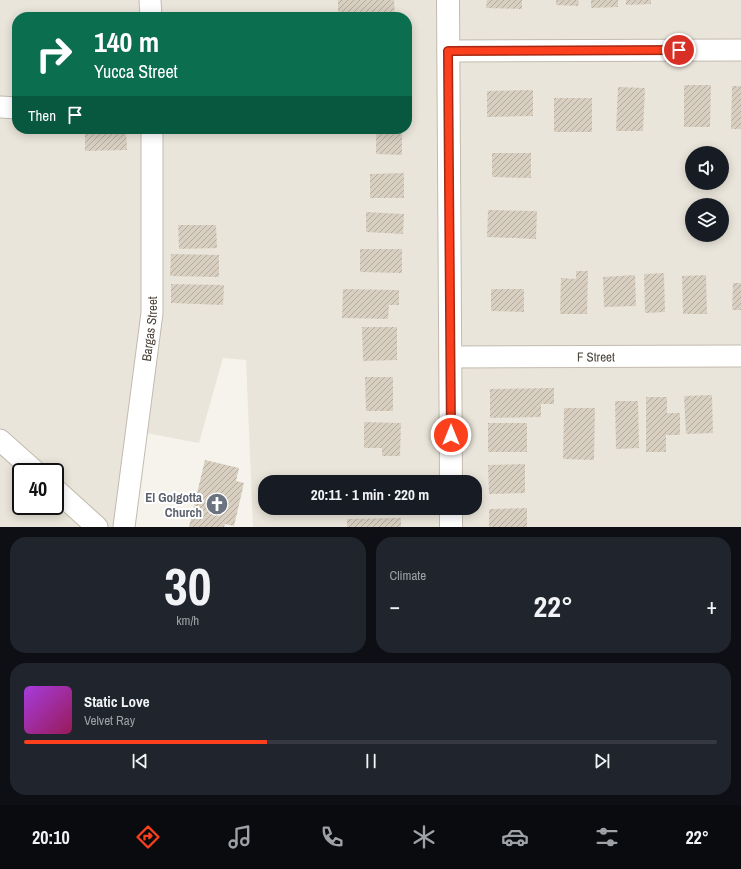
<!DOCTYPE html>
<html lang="en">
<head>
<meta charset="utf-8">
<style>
	:root { --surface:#171b24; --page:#20242c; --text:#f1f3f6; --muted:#9ea1a6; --line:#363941; --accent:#fc3f1d }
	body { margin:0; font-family:"Archivo Narrow",sans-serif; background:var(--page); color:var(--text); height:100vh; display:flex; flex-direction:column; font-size:15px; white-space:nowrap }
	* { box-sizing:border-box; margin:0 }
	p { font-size:13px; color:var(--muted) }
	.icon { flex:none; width:22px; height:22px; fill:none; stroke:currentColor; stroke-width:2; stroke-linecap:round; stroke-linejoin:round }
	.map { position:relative; height:527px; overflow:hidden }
	.drawer { display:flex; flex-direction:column; gap:10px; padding:10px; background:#0d0f14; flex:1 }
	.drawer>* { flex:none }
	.hud { position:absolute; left:12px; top:12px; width:400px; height:122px; border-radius:16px; box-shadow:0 2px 10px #0003; background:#0b6e4f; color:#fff; overflow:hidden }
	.tools { position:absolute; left:685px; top:146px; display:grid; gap:8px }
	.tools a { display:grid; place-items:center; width:44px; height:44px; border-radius:50%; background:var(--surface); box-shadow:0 2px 10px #0003; font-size:20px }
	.speed { position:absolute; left:12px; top:463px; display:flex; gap:8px; font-size:20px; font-weight:700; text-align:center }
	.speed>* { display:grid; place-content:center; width:52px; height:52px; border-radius:50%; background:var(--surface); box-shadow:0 2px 10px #0003; line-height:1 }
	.speed .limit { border:2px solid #111; border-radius:6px; background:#fff; color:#111 }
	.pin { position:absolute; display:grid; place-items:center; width:34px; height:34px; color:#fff; margin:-17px; border:2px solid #fff; border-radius:50%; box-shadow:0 1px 4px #0007 }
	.me { position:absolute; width:44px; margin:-22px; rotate:0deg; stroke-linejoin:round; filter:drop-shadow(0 0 3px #0008) }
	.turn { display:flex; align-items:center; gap:14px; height:84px; padding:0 16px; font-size:18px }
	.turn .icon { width:52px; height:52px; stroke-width:2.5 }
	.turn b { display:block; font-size:28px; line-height:34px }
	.then { display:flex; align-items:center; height:38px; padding:0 16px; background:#0003; gap:8px; font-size:15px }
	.big { font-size:30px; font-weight:700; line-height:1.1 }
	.drawer .tile { flex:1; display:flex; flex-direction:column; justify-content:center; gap:6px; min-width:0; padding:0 14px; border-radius:16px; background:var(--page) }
	.drawer .dial { align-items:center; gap:0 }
	.dial b { font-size:52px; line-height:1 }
	.song { display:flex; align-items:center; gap:12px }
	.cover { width:48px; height:48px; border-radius:6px; background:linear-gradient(135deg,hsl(280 70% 55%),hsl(330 70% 35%)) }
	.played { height:4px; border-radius:2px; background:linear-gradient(90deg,var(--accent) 35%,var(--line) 35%) }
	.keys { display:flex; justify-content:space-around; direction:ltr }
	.heat { display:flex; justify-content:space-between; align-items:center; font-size:22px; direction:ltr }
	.drawer .tiles { flex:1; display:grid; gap:10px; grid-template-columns:1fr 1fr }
	.tile:last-child { grid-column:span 2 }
	.trip { position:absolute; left:258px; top:475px; width:224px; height:40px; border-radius:16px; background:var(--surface); box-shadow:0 2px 10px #0003; font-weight:700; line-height:40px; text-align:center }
	.menu { display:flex; height:64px; justify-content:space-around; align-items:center; background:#090b0e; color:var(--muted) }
	.menu .icon { width:28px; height:28px }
	.menu .selected { color:var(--accent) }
	.menu b { font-size:18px; color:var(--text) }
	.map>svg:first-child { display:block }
	.residential { fill:#eae5da; fill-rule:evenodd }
	.building { fill:url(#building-hatch) }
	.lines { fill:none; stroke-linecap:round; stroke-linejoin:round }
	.minor-casing { stroke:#c2bbae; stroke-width:23 }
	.tertiary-casing { stroke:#c2bbae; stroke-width:24 }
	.minor { stroke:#fff; stroke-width:21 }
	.tertiary { stroke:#fff; stroke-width:22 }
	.route-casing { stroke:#a42913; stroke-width:10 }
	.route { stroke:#fc3f1d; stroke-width:7 }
	.labels { text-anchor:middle; stroke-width:4; stroke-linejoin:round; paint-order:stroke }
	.street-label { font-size:13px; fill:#4b4439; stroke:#fff }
	.worship-label { font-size:13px; font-weight:bold; fill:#5b616d; stroke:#fff; text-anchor:end }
</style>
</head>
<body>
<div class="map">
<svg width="741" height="527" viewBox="0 0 741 527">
	<defs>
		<pattern id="building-hatch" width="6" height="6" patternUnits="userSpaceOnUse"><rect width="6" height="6" fill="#d8cfc1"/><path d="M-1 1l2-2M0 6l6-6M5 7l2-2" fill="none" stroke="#b1aa9e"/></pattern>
	</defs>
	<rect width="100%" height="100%" fill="#f6f3ec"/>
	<path class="residential" d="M 0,0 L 741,0 L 741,527 L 253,527 L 246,360 L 223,358 L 199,443 L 146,433 L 133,525 L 135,527 L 0,527 ZM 17,17 L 407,17 L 407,129 L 17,129 ZM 692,153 L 722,153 L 722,183 L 692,183 ZM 692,205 L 722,205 L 722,235 L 692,235 ZM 21,472 L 55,472 L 55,506 L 21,506 ZM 265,482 L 475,482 L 475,508 L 265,508 Z"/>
	<path class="building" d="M 338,0 L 394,0 L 395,16 L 338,17 Z
		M 487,0 L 522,0 L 522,9 L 486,8 Z
		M 556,0 L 579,0 L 578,6 L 556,5 Z
		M 591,0 L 618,0 L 618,7 L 591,8 Z
		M 626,0 L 651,0 L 651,4 L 626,5 Z
		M 684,85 L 711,85 L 710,127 L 684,127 Z
		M 732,86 L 741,86 L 741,129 L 731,129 Z
		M 618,87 L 645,88 L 643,131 L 616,131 Z
		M 533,90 L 533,116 L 487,117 L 487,91 Z
		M 554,98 L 592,98 L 592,132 L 554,132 Z
		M 85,129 L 126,129 L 127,150 L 85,151 Z
		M 376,129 L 402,129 L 402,155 L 376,154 Z
		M 492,153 L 531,153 L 531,178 L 492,177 Z
		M 404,173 L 404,198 L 370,198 L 370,174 Z
		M 488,210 L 537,211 L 536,239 L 487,237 Z
		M 366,212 L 404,214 L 403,234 L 366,232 Z
		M 178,225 L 216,225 L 217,248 L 179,249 Z
		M 360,249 L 402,249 L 402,273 L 360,272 Z
		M 171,254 L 219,255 L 219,277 L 170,276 Z
		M 576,271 L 588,271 L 587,314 L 560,314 L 561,278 L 576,279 Z
		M 664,273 L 665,312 L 645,313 L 644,274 Z
		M 635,275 L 636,306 L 604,307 L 603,277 Z
		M 706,275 L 707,314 L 683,314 L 682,276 Z
		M 733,283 L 741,283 L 741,310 L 732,310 Z
		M 171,284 L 224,285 L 223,305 L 171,303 Z
		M 343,289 L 399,290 L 399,305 L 389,305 L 388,319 L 342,318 Z
		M 491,289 L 524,289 L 524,312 L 491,311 Z
		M 362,327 L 397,327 L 397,360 L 363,361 Z
		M 365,377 L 393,377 L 393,411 L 366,411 Z
		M 554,388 L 554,404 L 541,404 L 541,417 L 490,418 L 490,389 Z
		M 712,395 L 713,433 L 686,434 L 684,396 Z
		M 646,397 L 667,397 L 667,413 L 680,413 L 680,435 L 666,435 L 666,452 L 646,452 Z
		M 615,401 L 638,401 L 639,448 L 616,449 Z
		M 564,408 L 595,408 L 594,460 L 563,459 Z
		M 364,422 L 401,423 L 400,456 L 382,456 L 382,448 L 364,448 Z
		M 488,423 L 527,423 L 527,452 L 488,452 Z
		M 205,460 L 239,468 L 236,481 L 244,483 L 234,526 L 225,524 L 224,527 L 189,527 Z
		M 525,464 L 525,493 L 489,494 L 488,465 Z
		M 402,478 L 402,482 L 349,482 L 349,479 Z
		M 527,508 L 527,527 L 489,527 L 489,509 Z
		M 401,518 L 401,527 L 347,527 L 347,519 Z"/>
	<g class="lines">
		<g class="minor-casing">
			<g id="minor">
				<path d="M 150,0 L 151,17"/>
				<path d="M 448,51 L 741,50"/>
				<path d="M 0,107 L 17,108"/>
				<path id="s1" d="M 450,357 L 741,356"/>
				<path d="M 0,440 L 36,472"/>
				<path d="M 55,489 L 97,527"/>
				<path id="s2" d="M 124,527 L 152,313 L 152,129"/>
			</g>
		</g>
		<g class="tertiary-casing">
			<path id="tertiary" d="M 448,0 L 451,482
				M 451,508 L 451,527"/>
		</g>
		<use href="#minor" class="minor"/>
		<use href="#tertiary" class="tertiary"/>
	</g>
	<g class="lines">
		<g class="route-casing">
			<path id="route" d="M 451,435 L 448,51 L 679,50"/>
		</g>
		<use href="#route" class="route"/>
	</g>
	<defs>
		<g id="church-disc" transform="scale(1.15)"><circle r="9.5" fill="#6b7280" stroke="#fff"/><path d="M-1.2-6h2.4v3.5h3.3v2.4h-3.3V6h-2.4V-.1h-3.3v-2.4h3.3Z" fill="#fff"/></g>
	</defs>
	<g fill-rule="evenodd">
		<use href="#church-disc" x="217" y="504"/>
	</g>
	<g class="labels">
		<g class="street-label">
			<text dy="5" stroke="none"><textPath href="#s2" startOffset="200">Bargas Street</textPath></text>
			<text dy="5" stroke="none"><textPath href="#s1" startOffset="146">F Street</textPath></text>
		</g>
		<g class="worship-label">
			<text x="202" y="502">El Golgotta<tspan x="202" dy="15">Church</tspan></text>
		</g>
	</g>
</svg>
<div class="tools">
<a><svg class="icon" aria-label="sound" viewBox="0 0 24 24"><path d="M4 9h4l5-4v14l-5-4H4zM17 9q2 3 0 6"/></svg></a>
<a><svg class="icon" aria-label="layers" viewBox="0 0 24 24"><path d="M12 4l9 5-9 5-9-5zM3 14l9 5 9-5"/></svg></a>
</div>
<div class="speed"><div class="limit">40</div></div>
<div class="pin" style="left:679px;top:50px;background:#d93025"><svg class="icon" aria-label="arrive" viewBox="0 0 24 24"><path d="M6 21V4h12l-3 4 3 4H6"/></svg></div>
<svg class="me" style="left:451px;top:435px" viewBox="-20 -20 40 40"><circle r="17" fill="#fc3f1d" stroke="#fff" stroke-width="3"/><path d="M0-11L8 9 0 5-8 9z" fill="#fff"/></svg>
<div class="trip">20:11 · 1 min · 220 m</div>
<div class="hud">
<div class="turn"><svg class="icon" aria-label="right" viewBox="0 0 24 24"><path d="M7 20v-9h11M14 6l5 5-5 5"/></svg><div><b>140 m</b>Yucca Street</div></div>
<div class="then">Then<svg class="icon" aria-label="arrive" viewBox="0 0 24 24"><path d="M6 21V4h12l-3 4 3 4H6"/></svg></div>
</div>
</div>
<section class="drawer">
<div class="tiles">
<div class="tile dial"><b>30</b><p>km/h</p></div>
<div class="tile"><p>Climate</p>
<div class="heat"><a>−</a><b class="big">22°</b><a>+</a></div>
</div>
<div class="tile">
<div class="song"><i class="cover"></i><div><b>Static Love</b><p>Velvet Ray</p></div></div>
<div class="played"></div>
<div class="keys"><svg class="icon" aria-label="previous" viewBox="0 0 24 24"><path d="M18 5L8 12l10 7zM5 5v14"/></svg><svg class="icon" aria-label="pause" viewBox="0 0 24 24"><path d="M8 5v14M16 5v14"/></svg><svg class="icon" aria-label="next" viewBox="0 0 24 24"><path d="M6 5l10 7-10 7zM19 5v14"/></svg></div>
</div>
</div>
</section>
<nav class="menu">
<b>20:10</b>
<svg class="icon selected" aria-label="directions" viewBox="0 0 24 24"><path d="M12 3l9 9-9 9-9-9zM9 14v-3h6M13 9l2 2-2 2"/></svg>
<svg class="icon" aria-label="music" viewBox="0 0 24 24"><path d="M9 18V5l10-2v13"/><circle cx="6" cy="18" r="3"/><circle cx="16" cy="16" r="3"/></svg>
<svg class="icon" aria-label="phone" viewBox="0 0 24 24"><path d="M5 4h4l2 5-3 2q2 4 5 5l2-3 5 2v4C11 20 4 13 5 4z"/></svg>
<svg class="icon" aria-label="climate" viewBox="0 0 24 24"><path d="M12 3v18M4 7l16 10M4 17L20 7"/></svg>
<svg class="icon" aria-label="car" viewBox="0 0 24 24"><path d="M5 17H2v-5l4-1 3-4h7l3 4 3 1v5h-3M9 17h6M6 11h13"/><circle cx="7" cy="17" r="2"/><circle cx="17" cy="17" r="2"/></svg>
<svg class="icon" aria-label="filters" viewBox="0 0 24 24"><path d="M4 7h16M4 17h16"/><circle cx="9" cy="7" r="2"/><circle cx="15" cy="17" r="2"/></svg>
<b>22°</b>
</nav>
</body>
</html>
